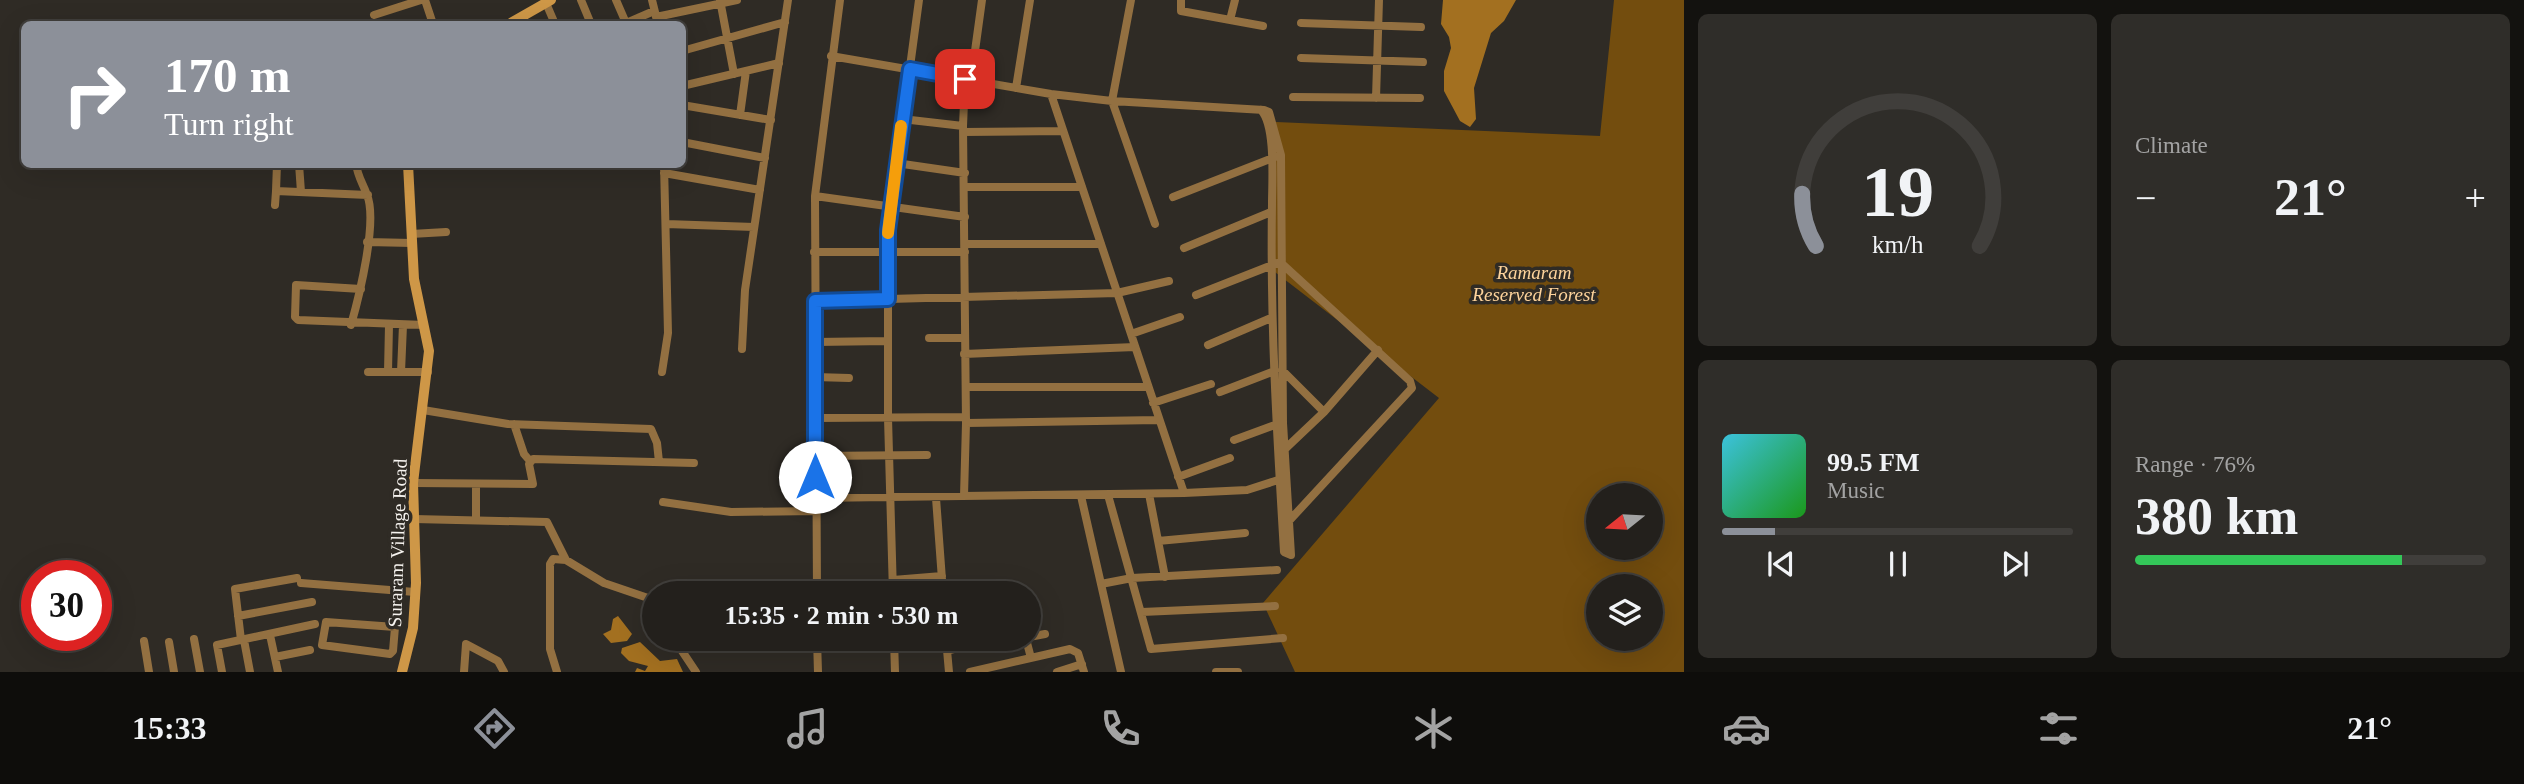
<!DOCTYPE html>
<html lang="en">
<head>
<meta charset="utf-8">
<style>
	:root { --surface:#23201c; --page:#2f2d29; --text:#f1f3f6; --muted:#a3a3a3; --line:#403e3b; --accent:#8c9099 }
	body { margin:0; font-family:"Times New Roman",serif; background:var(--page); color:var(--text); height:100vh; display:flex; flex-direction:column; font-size:26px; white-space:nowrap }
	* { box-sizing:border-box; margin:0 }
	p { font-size:23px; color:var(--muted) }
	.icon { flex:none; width:38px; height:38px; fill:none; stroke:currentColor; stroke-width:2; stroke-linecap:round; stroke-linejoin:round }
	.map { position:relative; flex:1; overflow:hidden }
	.drawer { display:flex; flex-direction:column; gap:14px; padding:14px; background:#13120f; width:840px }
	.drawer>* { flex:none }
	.top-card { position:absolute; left:21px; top:21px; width:665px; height:147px; border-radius:10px; box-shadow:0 7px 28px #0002,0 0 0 2px var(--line); background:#8c9099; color:#fff; overflow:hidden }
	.needle { width:46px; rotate:252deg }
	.controls { position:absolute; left:1586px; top:483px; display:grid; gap:14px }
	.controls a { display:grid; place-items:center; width:77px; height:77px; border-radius:50%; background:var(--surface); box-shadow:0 7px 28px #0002,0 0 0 2px var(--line); font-size:35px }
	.speed { position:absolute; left:21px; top:560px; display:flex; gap:14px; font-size:35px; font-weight:700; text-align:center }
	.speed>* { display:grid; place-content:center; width:91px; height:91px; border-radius:50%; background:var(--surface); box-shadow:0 7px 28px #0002,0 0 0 2px var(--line); line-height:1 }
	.speed .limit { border:10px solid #d22; background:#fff; color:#111 }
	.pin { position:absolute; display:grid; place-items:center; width:60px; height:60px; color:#fff; margin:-30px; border-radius:14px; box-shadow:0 4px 10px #0006 }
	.me { position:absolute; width:77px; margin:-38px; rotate:0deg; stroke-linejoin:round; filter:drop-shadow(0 0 5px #0008) }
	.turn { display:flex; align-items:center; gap:24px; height:147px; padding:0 28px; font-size:32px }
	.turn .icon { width:91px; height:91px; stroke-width:2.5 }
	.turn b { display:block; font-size:49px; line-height:60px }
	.big { font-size:52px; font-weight:700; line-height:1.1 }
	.drawer .widget { flex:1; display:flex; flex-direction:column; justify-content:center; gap:10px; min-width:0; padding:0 24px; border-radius:10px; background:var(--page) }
	.drawer .dial { align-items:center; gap:0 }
	.dial svg { height:182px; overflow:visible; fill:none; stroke:var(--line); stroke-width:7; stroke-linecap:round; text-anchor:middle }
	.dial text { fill:var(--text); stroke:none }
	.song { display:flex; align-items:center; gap:21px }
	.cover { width:84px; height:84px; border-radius:10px; background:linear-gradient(135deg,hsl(190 70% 55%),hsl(120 70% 35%)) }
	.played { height:7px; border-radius:4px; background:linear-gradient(90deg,var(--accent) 15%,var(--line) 15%) }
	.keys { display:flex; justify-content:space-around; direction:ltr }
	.heat { display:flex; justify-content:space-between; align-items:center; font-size:38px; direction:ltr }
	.charge { height:10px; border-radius:5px; background:linear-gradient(90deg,#34c759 76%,var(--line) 0) }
	.drawer .tiles { flex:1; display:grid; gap:14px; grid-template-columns:repeat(2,1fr) }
	.trip { position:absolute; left:642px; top:581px; width:399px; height:70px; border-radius:35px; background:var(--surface); box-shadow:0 7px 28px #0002,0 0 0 2px var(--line); font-weight:700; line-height:70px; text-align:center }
	.tab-bar { display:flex; height:112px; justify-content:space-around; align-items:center; background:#0e0d0b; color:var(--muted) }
	.tab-bar .icon { width:49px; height:49px }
	.tab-bar .selected { color:var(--accent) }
	.tab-bar b { font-size:32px; color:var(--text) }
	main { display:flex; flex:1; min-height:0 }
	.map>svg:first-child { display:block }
	.forest { fill:#734d0e; fill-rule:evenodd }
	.water { fill:#a37020 }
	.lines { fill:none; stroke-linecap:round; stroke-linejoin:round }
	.minor { stroke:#937041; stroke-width:8 }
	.secondary { stroke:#ce9747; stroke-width:10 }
	.route-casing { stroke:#114b97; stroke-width:18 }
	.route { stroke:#1a73e8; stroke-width:12 }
	.slow { stroke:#f59e0b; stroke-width:12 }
	.labels { text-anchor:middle; stroke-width:7; stroke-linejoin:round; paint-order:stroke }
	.park-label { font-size:19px; font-style:italic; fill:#fdd39b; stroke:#2f2b25 }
	.street-label { font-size:19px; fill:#f6f3ef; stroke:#2f2b25 }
</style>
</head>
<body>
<main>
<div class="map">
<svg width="1684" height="672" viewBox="0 0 1684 672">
	<rect width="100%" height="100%" fill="#2f2b25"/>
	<path class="forest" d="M 1614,0 L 1684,0 L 1684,672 L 1295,672 L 1263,603 L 1439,398 L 1271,269 L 1276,122 L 1600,136 ZM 1598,495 L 1650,495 L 1650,548 L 1598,548 ZM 1598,586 L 1650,586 L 1650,639 L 1598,639 Z"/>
	<path class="water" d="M 1443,0 L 1516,0 L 1504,21 L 1491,33 L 1474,88 L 1476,119 L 1470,127 L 1460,121 L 1444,91 L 1444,71 L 1451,48 L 1449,37 L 1441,24 Z
		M 618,616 L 632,634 L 627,641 L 611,643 L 603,634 L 611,630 L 613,619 Z
		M 640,642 L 660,661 L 677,659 L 683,672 L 635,672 L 637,668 L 645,671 L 648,666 L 629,661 L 621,653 L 622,648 Z"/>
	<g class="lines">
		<path class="minor" d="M 425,0 L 433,24
			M 581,0 L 591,24
			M 616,0 L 626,23
			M 652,0 L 658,24
			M 720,0 L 734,74
			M 1131,0 L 1112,101 L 1155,224
			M 1181,0 L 1181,11 L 1263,26
			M 546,3 L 555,24
			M 374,15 L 421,0
			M 656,17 L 737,0
			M 1230,20 L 1235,0
			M 1301,23 L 1421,27
			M 624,24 L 654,11
			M 682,51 L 785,22
			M 831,56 L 1051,94 L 1112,101 L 1264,110 L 1269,112 L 1281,155 L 1283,423 L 1291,555 L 1284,552 C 1277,436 1270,321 1272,204 C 1272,182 1276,126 1261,110
			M 1301,58 L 1423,62
			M 971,80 L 982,0
			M 682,86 L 779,63
			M 1016,88 L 1030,0
			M 1051,94 L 1184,493
			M 1293,97 L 1420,98
			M 1376,98 L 1379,0
			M 682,105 L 771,120
			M 740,115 L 746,71
			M 902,119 L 963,126
			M 963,132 L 1063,131
			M 682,142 L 765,158
			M 896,163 L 965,173
			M 277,164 L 276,191 L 368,195
			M 299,164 L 301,192
			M 664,173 L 760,190
			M 965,187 L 1082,187
			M 815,196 L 965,217
			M 1173,197 L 1275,157
			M 275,205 L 276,191
			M 666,224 L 754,227
			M 411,234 L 446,232
			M 367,242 L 412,243
			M 965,244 L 1101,244
			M 1184,248 L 1271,212
			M 814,252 L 965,252
			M 361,289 L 296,285 L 295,317 L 298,320 L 424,325
			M 1196,295 L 1280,262 L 1410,381 L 1412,388 L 1288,522
			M 815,301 L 1117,293 L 1169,281
			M 351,325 C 359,297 378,221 367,195 C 363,183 358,178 356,164
			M 1131,334 L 1180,317
			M 929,338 L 965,338
			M 815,342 L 888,341
			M 1208,345 L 1271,318
			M 742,349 L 745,290 L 788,0
			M 964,354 L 1135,347
			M 1282,370 L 1324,412
			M 368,372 L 428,372
			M 388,372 L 389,325
			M 401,372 L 403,325
			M 662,372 L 668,333 L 664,164
			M 815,377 L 849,378
			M 966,387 L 1148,387
			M 1220,392 L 1272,372
			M 1153,403 L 1211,384
			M 423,410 L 508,424 L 651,429 L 657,443 L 659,462
			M 815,418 L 966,417
			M 966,423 L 1159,420
			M 514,424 L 524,454 L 530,461
			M 1234,440 L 1275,425
			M 1285,449 L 1324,412 L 1378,350
			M 815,456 L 927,455
			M 1178,477 L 1230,458
			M 413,483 L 533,484 L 529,464 L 533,459 L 694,463
			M 476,486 L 476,520
			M 1149,494 L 1165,577
			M 1108,495 L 1151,649 L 1283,638
			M 964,496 L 966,423 L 963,126 L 965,79
			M 1081,496 L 1121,672
			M 815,498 L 1184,493 L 1247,490 L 1278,480
			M 936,498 L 943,593
			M 663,502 L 731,512 L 816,511
			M 414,519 L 547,522 L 566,560
			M 1158,541 L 1245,533
			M 893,580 L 942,576
			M 301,583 L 415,592
			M 1101,584 L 1132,578 L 1277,570
			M 817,593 L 815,196 L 840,0
			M 893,593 L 888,418 L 888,230 L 919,0
			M 1142,612 L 1275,606
			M 238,616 L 312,602
			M 326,622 L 395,627 L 393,651 L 390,654 L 322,645 Z
			M 270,635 L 278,672
			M 1029,637 L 1045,634
			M 194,639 L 200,672
			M 674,639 L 696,672
			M 817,639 L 818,672
			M 894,639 L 895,672
			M 946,639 L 949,672
			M 1026,639 L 1031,658
			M 241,640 L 235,589 L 297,578
			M 244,640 L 250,672
			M 144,641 L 149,672
			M 169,642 L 174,672
			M 947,651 L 989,640
			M 275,657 L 310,650
			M 222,672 L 217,645 L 315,624
			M 464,672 L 466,644 L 498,661 L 504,672
			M 557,672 L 550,649 L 550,564 L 553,559 L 566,560 L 604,583 L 648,598 L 654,608
			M 970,672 L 1070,649 L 1078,653 L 1084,672
			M 1057,672 L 1082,664
			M 1216,672 L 1238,672"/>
		<path class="secondary" d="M 509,24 L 551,0
			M 402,672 L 413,628 L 416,583 L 413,483 L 429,351 L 414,279 L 408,164"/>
	</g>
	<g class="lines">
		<g class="route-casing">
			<path id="route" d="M 815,477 L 815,301 L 888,299 L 888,230 L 910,69 L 965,79"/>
		</g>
		<use href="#route" class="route"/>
		<path class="slow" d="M 888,233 L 901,126"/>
	</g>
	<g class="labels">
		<g class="park-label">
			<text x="1534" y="279">Ramaram<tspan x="1534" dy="22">Reserved Forest</tspan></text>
		</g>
		<g class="street-label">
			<text transform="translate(397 543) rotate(-88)" y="7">Suraram Village Road</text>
		</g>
	</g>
</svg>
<div class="controls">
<a><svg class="needle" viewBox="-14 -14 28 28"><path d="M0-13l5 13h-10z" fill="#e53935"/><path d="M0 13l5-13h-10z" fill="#a3a3a3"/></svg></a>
<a><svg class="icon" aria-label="layers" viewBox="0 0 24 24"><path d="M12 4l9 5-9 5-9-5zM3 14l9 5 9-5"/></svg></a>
</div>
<div class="speed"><div class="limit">30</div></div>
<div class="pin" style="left:965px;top:79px;background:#d93025"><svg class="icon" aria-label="arrive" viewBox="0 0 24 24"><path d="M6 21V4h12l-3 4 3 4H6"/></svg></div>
<svg class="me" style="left:815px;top:477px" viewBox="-20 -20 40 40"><circle r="19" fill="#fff"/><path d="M0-13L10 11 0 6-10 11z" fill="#1a73e8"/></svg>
<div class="trip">15:35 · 2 min · 530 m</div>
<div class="top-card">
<div class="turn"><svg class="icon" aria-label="right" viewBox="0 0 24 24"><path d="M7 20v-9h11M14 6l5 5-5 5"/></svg><div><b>170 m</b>Turn right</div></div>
</div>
</div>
<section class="drawer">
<div class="tiles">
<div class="widget dial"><svg viewBox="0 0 100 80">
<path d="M14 69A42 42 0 1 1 86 69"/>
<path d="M14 69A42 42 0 0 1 8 46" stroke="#8c9099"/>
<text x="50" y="56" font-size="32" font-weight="700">19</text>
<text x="50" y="72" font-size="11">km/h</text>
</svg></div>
<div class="widget"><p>Climate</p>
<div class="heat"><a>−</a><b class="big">21°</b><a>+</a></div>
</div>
<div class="widget">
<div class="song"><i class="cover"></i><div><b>99.5 FM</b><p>Music</p></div></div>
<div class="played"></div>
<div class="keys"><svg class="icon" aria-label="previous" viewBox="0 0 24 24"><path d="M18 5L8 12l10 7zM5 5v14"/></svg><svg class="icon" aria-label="pause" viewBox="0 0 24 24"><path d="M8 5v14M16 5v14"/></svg><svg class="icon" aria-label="next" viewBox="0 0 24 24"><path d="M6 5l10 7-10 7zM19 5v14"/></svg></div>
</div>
<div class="widget"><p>Range · 76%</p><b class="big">380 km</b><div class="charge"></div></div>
</div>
</section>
</main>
<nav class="tab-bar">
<b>15:33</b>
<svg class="icon selected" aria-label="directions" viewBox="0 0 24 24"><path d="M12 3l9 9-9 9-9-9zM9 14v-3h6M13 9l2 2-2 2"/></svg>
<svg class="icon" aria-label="music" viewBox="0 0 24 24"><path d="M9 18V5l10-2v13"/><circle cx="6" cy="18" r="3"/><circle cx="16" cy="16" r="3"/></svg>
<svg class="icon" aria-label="phone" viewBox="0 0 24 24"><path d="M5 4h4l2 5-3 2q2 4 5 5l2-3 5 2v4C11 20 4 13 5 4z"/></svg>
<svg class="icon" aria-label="climate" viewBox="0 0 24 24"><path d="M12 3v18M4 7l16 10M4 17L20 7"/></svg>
<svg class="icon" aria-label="car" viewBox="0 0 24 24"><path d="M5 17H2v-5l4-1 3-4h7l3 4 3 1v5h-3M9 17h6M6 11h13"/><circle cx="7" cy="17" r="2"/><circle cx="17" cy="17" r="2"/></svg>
<svg class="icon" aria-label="filters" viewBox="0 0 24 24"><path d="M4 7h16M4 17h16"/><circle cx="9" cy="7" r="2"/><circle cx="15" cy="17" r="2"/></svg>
<b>21°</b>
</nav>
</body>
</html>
